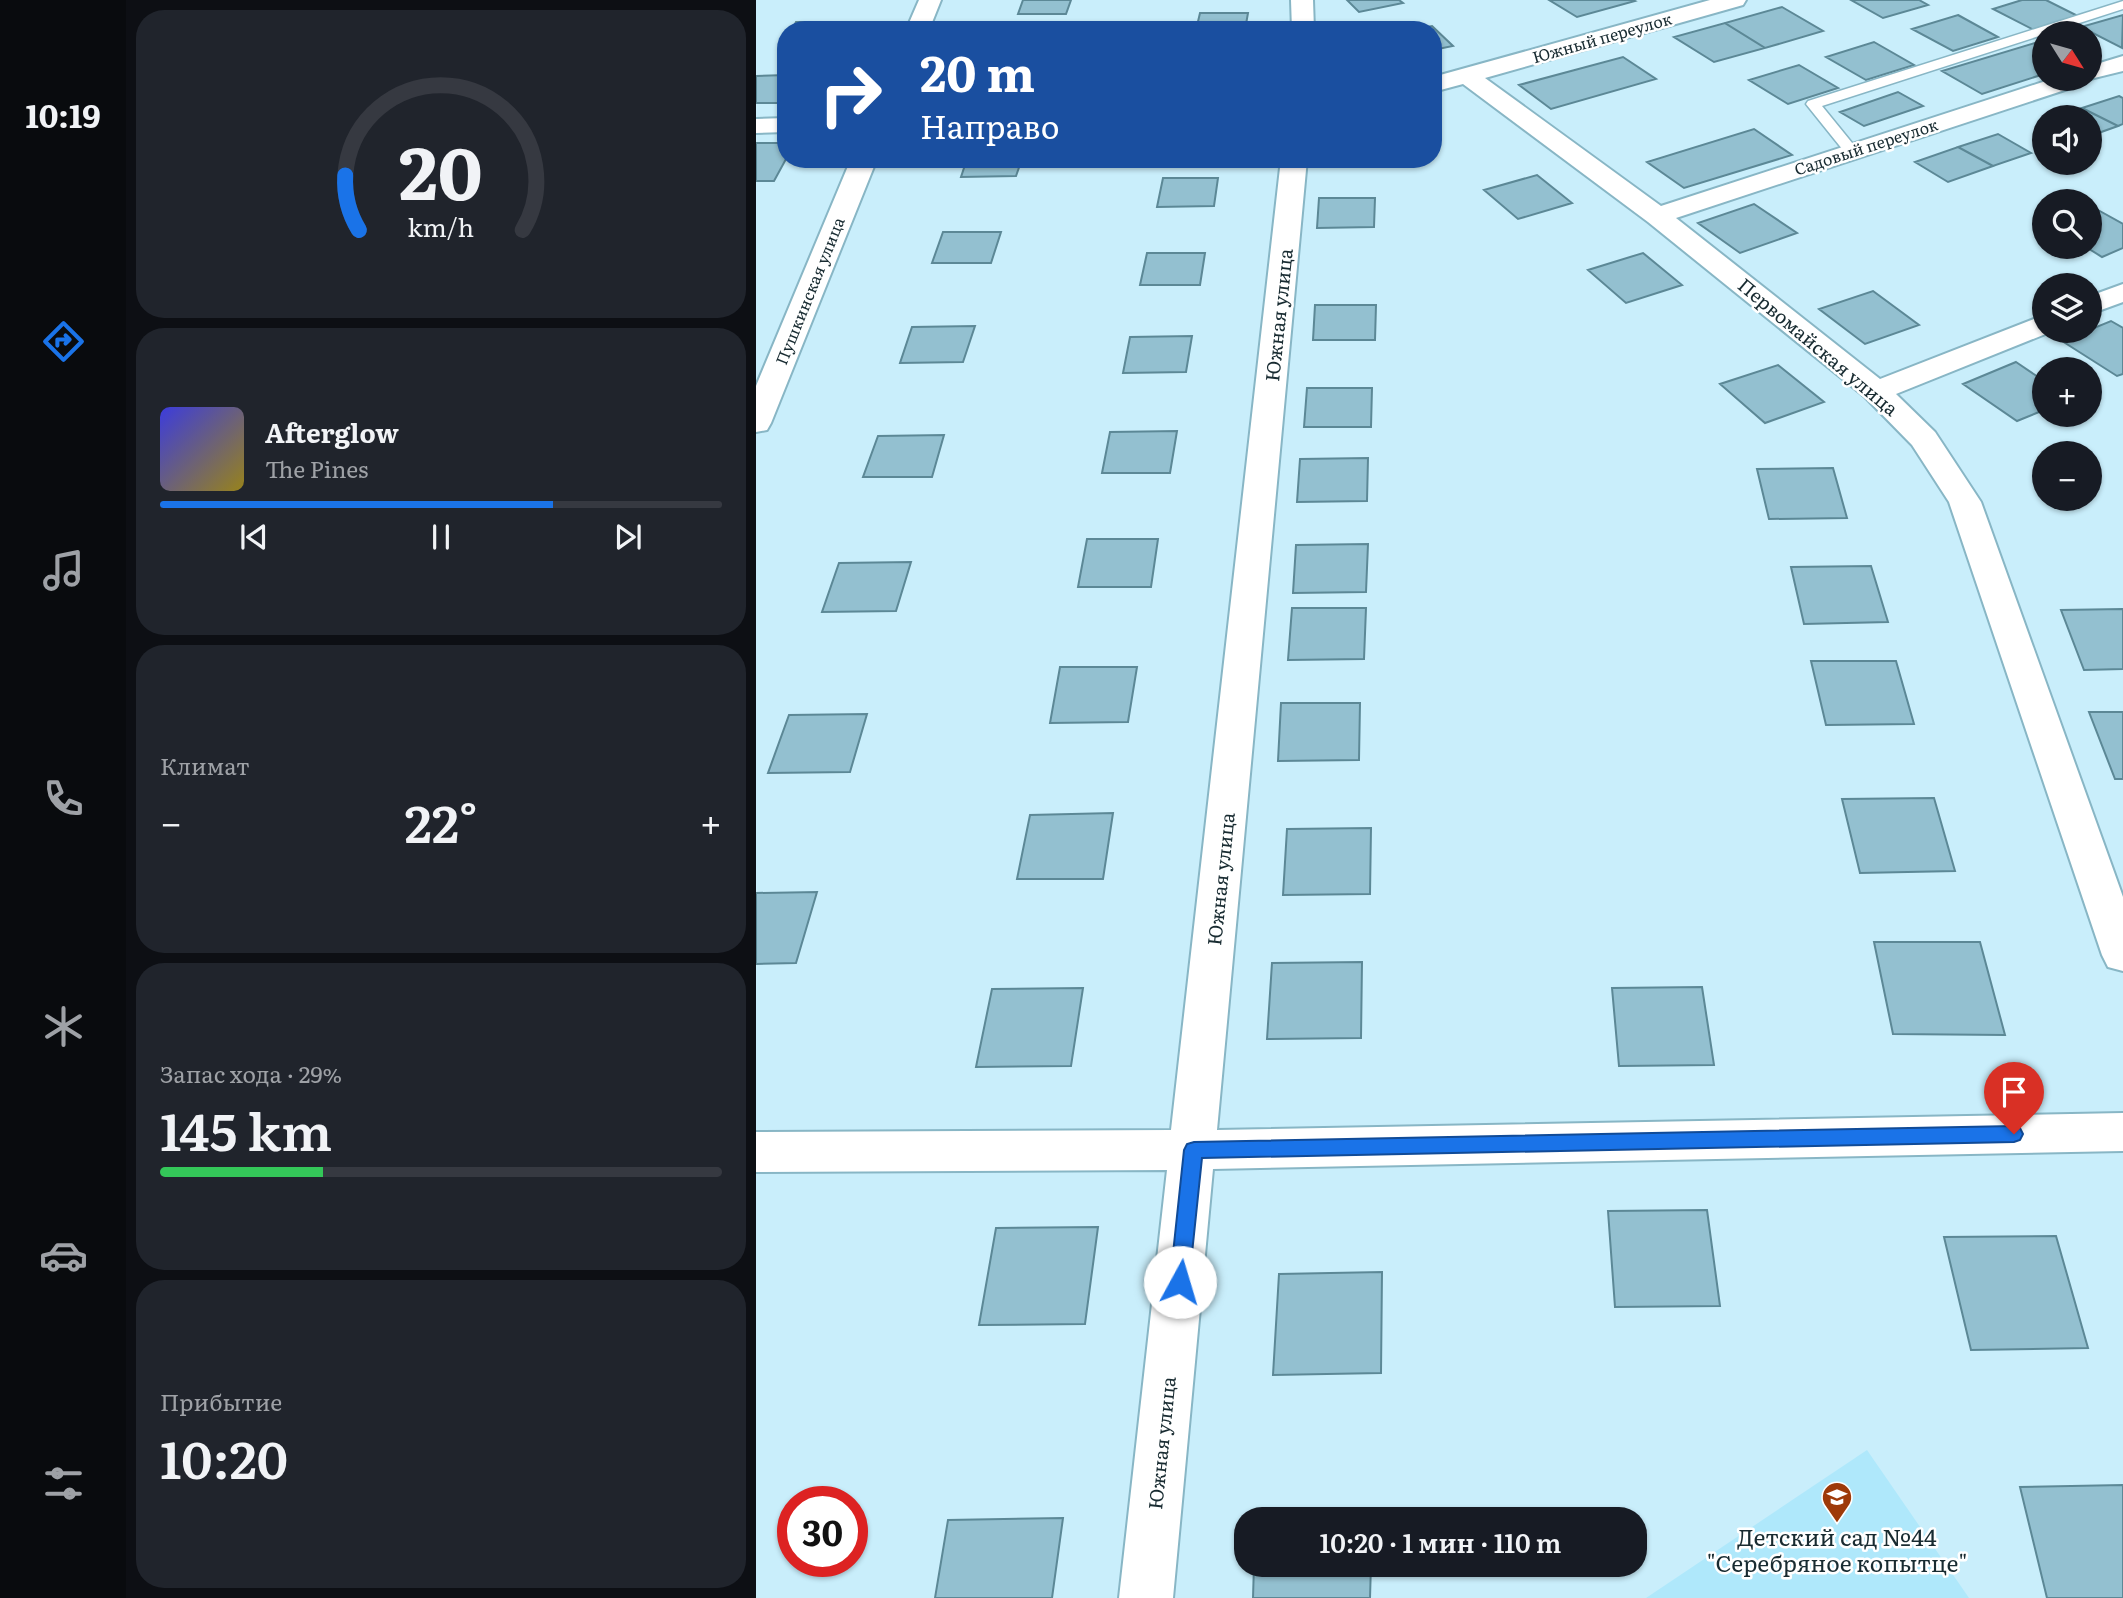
<!DOCTYPE html>
<html lang="ru">
<head>
<meta charset="utf-8">
<style>
	:root { --surface:#171b24; --page:#20242c; --text:#f1f3f6; --muted:#9ea1a6; --line:#363941; --accent:#1a73e8 }
	body { margin:0; font-family:Literata,serif; background:var(--page); color:var(--text); height:100vh; display:flex; flex-direction:column; font-size:26px; white-space:nowrap }
	* { box-sizing:border-box; margin:0 }
	p { font-size:23px; color:var(--muted) }
	.icon { flex:none; width:38px; height:38px; fill:none; stroke:currentColor; stroke-width:2; stroke-linecap:round; stroke-linejoin:round }
	.map { position:relative; flex:1; overflow:hidden }
	.side { display:flex; flex-direction:column; gap:10px; padding:10px; background:#0d0f14; width:630px }
	.side>* { flex:none }
	.top-card { position:absolute; left:21px; top:21px; width:665px; height:147px; border-radius:28px; box-shadow:0 2px 5px #0004; background:#1a4fa0; color:#fff; overflow:hidden }
	.needle { width:46px; rotate:127deg }
	.buttons { position:absolute; left:1276px; top:21px; display:grid; gap:14px }
	.buttons a { display:grid; place-items:center; width:70px; height:70px; border-radius:50%; background:var(--surface); box-shadow:0 2px 5px #0004; font-size:35px }
	.speed { position:absolute; left:21px; top:1486px; display:flex; gap:14px; font-size:35px; font-weight:700; text-align:center }
	.speed>* { display:grid; place-content:center; width:91px; height:91px; border-radius:50%; background:var(--surface); box-shadow:0 2px 5px #0004; line-height:1 }
	.speed .limit { border:10px solid #d22; background:#fff; color:#111 }
	.pin { position:absolute; display:grid; place-items:center; width:60px; height:60px; color:#fff; margin:-72px -30px; border-radius:50% 50% 50% 0; rotate:-45deg; box-shadow:0 0 7px #0007 }
	.pin .icon { rotate:45deg }
	.me { position:absolute; width:77px; margin:-38px; rotate:6deg; stroke-linejoin:round; filter:drop-shadow(0 0 5px #0008) }
	.turn { display:flex; align-items:center; gap:24px; height:147px; padding:0 28px; font-size:32px }
	.turn .icon { width:91px; height:91px; stroke-width:2.5 }
	.turn b { display:block; font-size:49px; line-height:60px }
	.big { font-size:52px; font-weight:600; line-height:1.1 }
	.side .card { flex:1; display:flex; flex-direction:column; justify-content:center; gap:10px; min-width:0; padding:0 24px; border-radius:28px; background:var(--page) }
	.side .dial { align-items:center; gap:0 }
	.dial svg { height:182px; overflow:visible; fill:none; stroke:var(--line); stroke-width:7; stroke-linecap:round; text-anchor:middle }
	.dial text { fill:var(--text); stroke:none }
	.song { display:flex; align-items:center; gap:21px }
	.cover { width:84px; height:84px; border-radius:10px; background:linear-gradient(135deg,hsl(240 70% 55%),hsl(50 70% 35%)) }
	.played { height:7px; border-radius:4px; background:linear-gradient(90deg,var(--accent) 70%,var(--line) 70%) }
	.keys { display:flex; justify-content:space-around; direction:ltr }
	.heat { display:flex; justify-content:space-between; align-items:center; font-size:38px; direction:ltr }
	.charge { height:10px; border-radius:5px; background:linear-gradient(90deg,#34c759 29%,var(--line) 0) }
	.trip { position:absolute; left:478px; top:1507px; width:413px; height:70px; border-radius:28px; background:var(--surface); box-shadow:0 2px 5px #0004; font-weight:600; line-height:70px; text-align:center }
	main { display:flex; flex:1; min-height:0 }
	.tab-bar { display:flex; flex-direction:column; width:126px; justify-content:space-around; align-items:center; background:#090b0e; color:var(--muted) }
	.tab-bar .icon { width:49px; height:49px }
	.tab-bar .active { color:var(--accent) }
	.tab-bar b { font-size:32px; color:var(--text) }
	.map>svg:first-child { display:block }
	.built { fill:#afe8fb }
	.building { fill:#93c0d0; stroke:#5c8896; stroke-width:2 }
	.lines { fill:none; stroke-linecap:round; stroke-linejoin:round }
	.lane-casing { stroke:#88b6c5; stroke-width:3 }
	.street-casing { stroke:#88b6c5; stroke-width:4 }
	.lane { fill:#fff; fill-rule:evenodd }
	.street { fill:#fff; fill-rule:evenodd }
	.route { fill:#1a73e8; stroke:#114b97; stroke-width:2 }
	.labels { text-anchor:middle; stroke-width:5; stroke-linejoin:round; paint-order:stroke }
	.far-street-label { font-size:16px; fill:#182b31; stroke:#fff }
	.street-label { font-size:19px; fill:#182b31; stroke:#fff }
	.near-poi-label { font-size:23px; fill:#182b31; stroke:#fff }
</style>
</head>
<body>
<main>
<nav class="tab-bar">
<b>10:19</b>
<svg class="icon active" aria-label="directions" viewBox="0 0 24 24"><path d="M12 3l9 9-9 9-9-9zM9 14v-3h6M13 9l2 2-2 2"/></svg>
<svg class="icon" aria-label="music" viewBox="0 0 24 24"><path d="M9 18V5l10-2v13"/><circle cx="6" cy="18" r="3"/><circle cx="16" cy="16" r="3"/></svg>
<svg class="icon" aria-label="phone" viewBox="0 0 24 24"><path d="M5 4h4l2 5-3 2q2 4 5 5l2-3 5 2v4C11 20 4 13 5 4z"/></svg>
<svg class="icon" aria-label="climate" viewBox="0 0 24 24"><path d="M12 3v18M4 7l16 10M4 17L20 7"/></svg>
<svg class="icon" aria-label="car" viewBox="0 0 24 24"><path d="M5 17H2v-5l4-1 3-4h7l3 4 3 1v5h-3M9 17h6M6 11h13"/><circle cx="7" cy="17" r="2"/><circle cx="17" cy="17" r="2"/></svg>
<svg class="icon" aria-label="filters" viewBox="0 0 24 24"><path d="M4 7h16M4 17h16"/><circle cx="9" cy="7" r="2"/><circle cx="15" cy="17" r="2"/></svg>
</nav>
<section class="side">
<div class="card dial"><svg viewBox="0 0 100 80">
<path d="M14 69A42 42 0 1 1 86 69"/>
<path d="M14 69A42 42 0 0 1 8 45" stroke="#1a73e8"/>
<text x="50" y="56" font-size="32" font-weight="700">20</text>
<text x="50" y="72" font-size="11">km/h</text>
</svg></div>
<div class="card">
<div class="song"><i class="cover"></i><div><b>Afterglow</b><p>The Pines</p></div></div>
<div class="played"></div>
<div class="keys"><svg class="icon" aria-label="previous" viewBox="0 0 24 24"><path d="M18 5L8 12l10 7zM5 5v14"/></svg><svg class="icon" aria-label="pause" viewBox="0 0 24 24"><path d="M8 5v14M16 5v14"/></svg><svg class="icon" aria-label="next" viewBox="0 0 24 24"><path d="M6 5l10 7-10 7zM19 5v14"/></svg></div>
</div>
<div class="card"><p>Климат</p>
<div class="heat"><a>−</a><b class="big">22°</b><a>+</a></div>
</div>
<div class="card"><p>Запас хода · 29%</p><b class="big">145 km</b><div class="charge"></div></div>
<div class="card"><p>Прибытие</p><b class="big">10:20</b></div>
</section>
<div class="map">
<svg width="1367" height="1598" viewBox="0 0 1367 1598">
	<rect width="100%" height="100%" fill="#c9eefb"/>
	<path class="built" d="M 1111,1450 L 1213,1598 L 890,1598 Z"/>
	<path class="building" d="M 267,0 L 315,0 L 310,14 L 262,14 Z
		M 591,0 L 643,0 L 647,3 L 603,12 Z
		M 793,0 L 877,0 L 879,1 L 821,17 Z
		M 1095,0 L 1163,0 L 1172,5 L 1127,18 Z
		M 1266,0 L 1290,0 L 1322,16 L 1278,30 L 1237,9 Z
		M 1026,7 L 1067,31 L 1009,48 L 969,23 Z
		M 444,13 L 492,13 L 489,30 L 440,30 Z
		M 1202,15 L 1242,37 L 1197,51 L 1156,29 Z
		M 1367,15 L 1366,48 L 1325,27 Z
		M 40,22 L 89,22 L 85,30 L 36,30 Z
		M 969,23 L 1009,48 L 958,62 L 918,37 Z
		M 676,26 L 697,46 L 677,50 L 677,30 L 656,30 Z
		M 1118,42 L 1158,65 L 1110,80 L 1070,57 Z
		M 1279,43 L 1288,48 L 1288,74 L 1226,94 L 1186,71 Z
		M 867,57 L 900,79 L 795,109 L 763,85 Z
		M 1043,65 L 1082,88 L 1032,104 L 993,80 Z
		M 30,75 L 30,103 L 0,103 L 0,76 Z
		M 1142,92 L 1167,106 L 1108,126 L 1084,112 Z
		M 1363,96 L 1367,98 L 1367,124 L 1362,126 L 1326,108 Z
		M 1326,108 L 1362,126 L 1334,136 L 1334,117 L 1300,117 Z
		M 998,129 L 1036,155 L 928,188 L 891,162 Z
		M 1242,134 L 1275,153 L 1237,166 L 1202,147 Z
		M 0,143 L 30,143 L 30,159 L 18,181 L 0,181 Z
		M 1202,147 L 1237,166 L 1192,182 L 1159,162 Z
		M 211,159 L 266,159 L 260,176 L 205,177 Z
		M 781,175 L 816,203 L 762,219 L 728,190 Z
		M 407,178 L 462,178 L 458,206 L 401,207 Z
		M 563,198 L 619,198 L 618,227 L 561,228 Z
		M 998,204 L 1041,233 L 984,253 L 942,223 Z
		M 1342,210 L 1367,224 L 1367,248 L 1346,257 L 1330,247 L 1334,247 L 1334,213 Z
		M 187,232 L 245,232 L 235,263 L 176,263 Z
		M 391,253 L 449,253 L 444,285 L 384,285 Z
		M 887,253 L 926,285 L 870,303 L 832,270 Z
		M 1117,291 L 1163,325 L 1109,344 L 1063,309 Z
		M 559,305 L 620,305 L 619,340 L 557,340 Z
		M 1355,321 L 1367,328 L 1367,374 L 1361,376 L 1306,341 Z
		M 219,326 L 207,362 L 144,363 L 156,327 Z
		M 436,336 L 430,372 L 367,373 L 374,337 Z
		M 1260,362 L 1288,381 L 1288,410 L 1261,421 L 1207,384 Z
		M 1022,365 L 1068,402 L 1009,423 L 964,384 Z
		M 551,388 L 616,388 L 615,427 L 548,427 Z
		M 421,431 L 414,473 L 346,473 L 354,432 Z
		M 188,435 L 176,477 L 107,477 L 122,436 Z
		M 612,458 L 611,501 L 541,502 L 544,459 Z
		M 1077,468 L 1091,518 L 1013,519 L 1001,469 Z
		M 331,539 L 402,539 L 395,587 L 322,587 Z
		M 612,544 L 610,592 L 537,593 L 540,545 Z
		M 155,562 L 140,611 L 66,612 L 83,563 Z
		M 1115,566 L 1132,622 L 1048,624 L 1035,567 Z
		M 536,608 L 610,608 L 608,659 L 532,660 Z
		M 1367,609 L 1367,669 L 1328,670 L 1305,610 Z
		M 1055,661 L 1140,661 L 1158,724 L 1070,725 Z
		M 304,667 L 381,667 L 372,722 L 294,723 Z
		M 525,703 L 604,703 L 603,760 L 522,761 Z
		M 1333,712 L 1367,712 L 1367,779 L 1359,779 Z
		M 111,714 L 94,772 L 12,773 L 33,715 Z
		M 1178,798 L 1199,871 L 1104,873 L 1086,799 Z
		M 357,813 L 347,879 L 261,879 L 274,815 Z
		M 615,828 L 614,894 L 527,895 L 531,829 Z
		M 61,892 L 40,963 L 0,964 L 0,893 Z
		M 1118,942 L 1224,942 L 1249,1035 L 1137,1034 Z
		M 606,962 L 605,1038 L 511,1039 L 516,963 Z
		M 946,987 L 958,1065 L 863,1066 L 856,988 Z
		M 327,988 L 315,1066 L 220,1067 L 236,989 Z
		M 951,1210 L 964,1306 L 859,1307 L 852,1211 Z
		M 342,1227 L 329,1324 L 223,1325 L 240,1228 Z
		M 1300,1236 L 1332,1348 L 1215,1350 L 1188,1237 Z
		M 626,1272 L 625,1373 L 517,1375 L 523,1274 Z
		M 1367,1485 L 1367,1598 L 1291,1598 L 1264,1487 Z
		M 307,1518 L 296,1598 L 179,1598 L 192,1520 Z
		M 498,1564 L 615,1564 L 614,1598 L 497,1598 Z"/>
	<g class="lines">
		<g class="lane-casing">
			<path id="lane" d="M 1367,1 L 1367,9 L 1066,106 L 1101,149 L 1103,152 L 1101,155 L 1091,155 L 1050,104 L 1052,101 Z"/>
		</g>
		<g class="street-casing">
			<path id="street" d="M 163,0 L 185,0 L 173,30 L 150,30 Z
				M 535,0 L 557,0 L 558,30 L 536,30 Z
				M 954,0 L 990,0 L 987,5 L 729,78 L 905,206 L 1296,79 L 1334,79 L 1334,66 L 1367,56 L 1367,71 L 1330,80 L 1327,84 L 920,218 L 1124,379 L 1288,315 L 1288,331 L 1297,331 L 1140,394 L 1179,432 L 1225,502 L 1367,897 L 1367,971 L 1352,967 L 1346,955 L 1193,502 L 1156,445 L 1109,397 L 892,222 L 707,84 L 677,92 L 677,77 Z
				M 30,118 L 30,132 L 0,133 L 0,119 Z
				M 95,159 L 121,159 L 15,423 L 11,430 L 0,432 L 0,386 Z
				M 525,159 L 551,159 L 461,1130 L 1367,1113 L 1367,1151 L 457,1169 L 417,1598 L 363,1598 L 411,1170 L 0,1172 L 0,1132 L 415,1130 Z
				M 1367,284 L 1367,302 L 1334,314 L 1334,296 Z"/>
		</g>
		<use href="#lane" class="lane"/>
		<use href="#street" class="street"/>
	</g>
	<path class="route" d="M 1258,1126 L 1264,1128 L 1267,1134 L 1264,1140 L 1258,1142 L 446,1158 L 433,1282 L 431,1288 L 424,1291 L 416,1288 L 414,1282 L 428,1150 L 431,1144 L 438,1142 Z"/>
	<defs>
		<g id="school-pin" transform="scale(1.575)"><path d="M0 17L-7.5 6A9.5 9.5 0 1 1 7.5 6Z" fill="#9e3a09" stroke="#fff"/><path d="M0-5L7-2L0 1L-7-2ZM-4 1L0 2.5L4 1V4Q0 6-4 4Z" fill="#fff"/></g>
	</defs>
	<g fill-rule="evenodd">
		<use href="#school-pin" x="1081" y="1497"/>
	</g>
	<g class="labels">
		<g class="far-street-label">
			<text transform="translate(846 38) rotate(-16)" y="6">Южный переулок</text>
			<text transform="translate(1110 147) rotate(-18)" y="6">Садовый переулок</text>
			<text transform="translate(54 291) rotate(-68)" y="6">Пушкинская улица</text>
		</g>
		<g class="street-label">
			<text transform="translate(523 315) rotate(-84)" y="7">Южная улица</text>
			<text transform="translate(1062 347) rotate(40)" y="7">Первомайская улица</text>
			<text transform="translate(465 879) rotate(-84)" y="7">Южная улица</text>
			<text transform="translate(406 1443) rotate(-84)" y="7">Южная улица</text>
		</g>
		<g class="near-poi-label">
			<text x="1081" y="1546">Детский сад №44<tspan x="1081" dy="26">"Серебряное копытце"</tspan></text>
		</g>
	</g>
</svg>
<div class="buttons">
<a><svg class="needle" viewBox="-14 -14 28 28"><path d="M0-13l5 13h-10z" fill="#e53935"/><path d="M0 13l5-13h-10z" fill="#9ea1a6"/></svg></a>
<a><svg class="icon" aria-label="sound" viewBox="0 0 24 24"><path d="M4 9h4l5-4v14l-5-4H4zM17 9q2 3 0 6"/></svg></a>
<a><svg class="icon" aria-label="search" viewBox="0 0 24 24"><circle cx="10" cy="10" r="6"/><path d="M15 15l6 6"/></svg></a>
<a><svg class="icon" aria-label="layers" viewBox="0 0 24 24"><path d="M12 4l9 5-9 5-9-5zM3 14l9 5 9-5"/></svg></a>
<a>+</a>
<a>−</a>
</div>
<div class="speed"><div class="limit">30</div></div>
<div class="pin" style="left:1258px;top:1134px;background:#d93025"><svg class="icon" aria-label="arrive" viewBox="0 0 24 24"><path d="M6 21V4h12l-3 4 3 4H6"/></svg></div>
<svg class="me" style="left:424px;top:1282px" viewBox="-20 -20 40 40"><circle r="19" fill="#fff"/><path d="M0-13L10 11 0 6-10 11z" fill="#1a73e8"/></svg>
<div class="trip">10:20 · 1 мин · 110 m</div>
<div class="top-card">
<div class="turn"><svg class="icon" aria-label="right" viewBox="0 0 24 24"><path d="M7 20v-9h11M14 6l5 5-5 5"/></svg><div><b>20 m</b>Направо</div></div>
</div>
</div>
</main>
</body>
</html>
